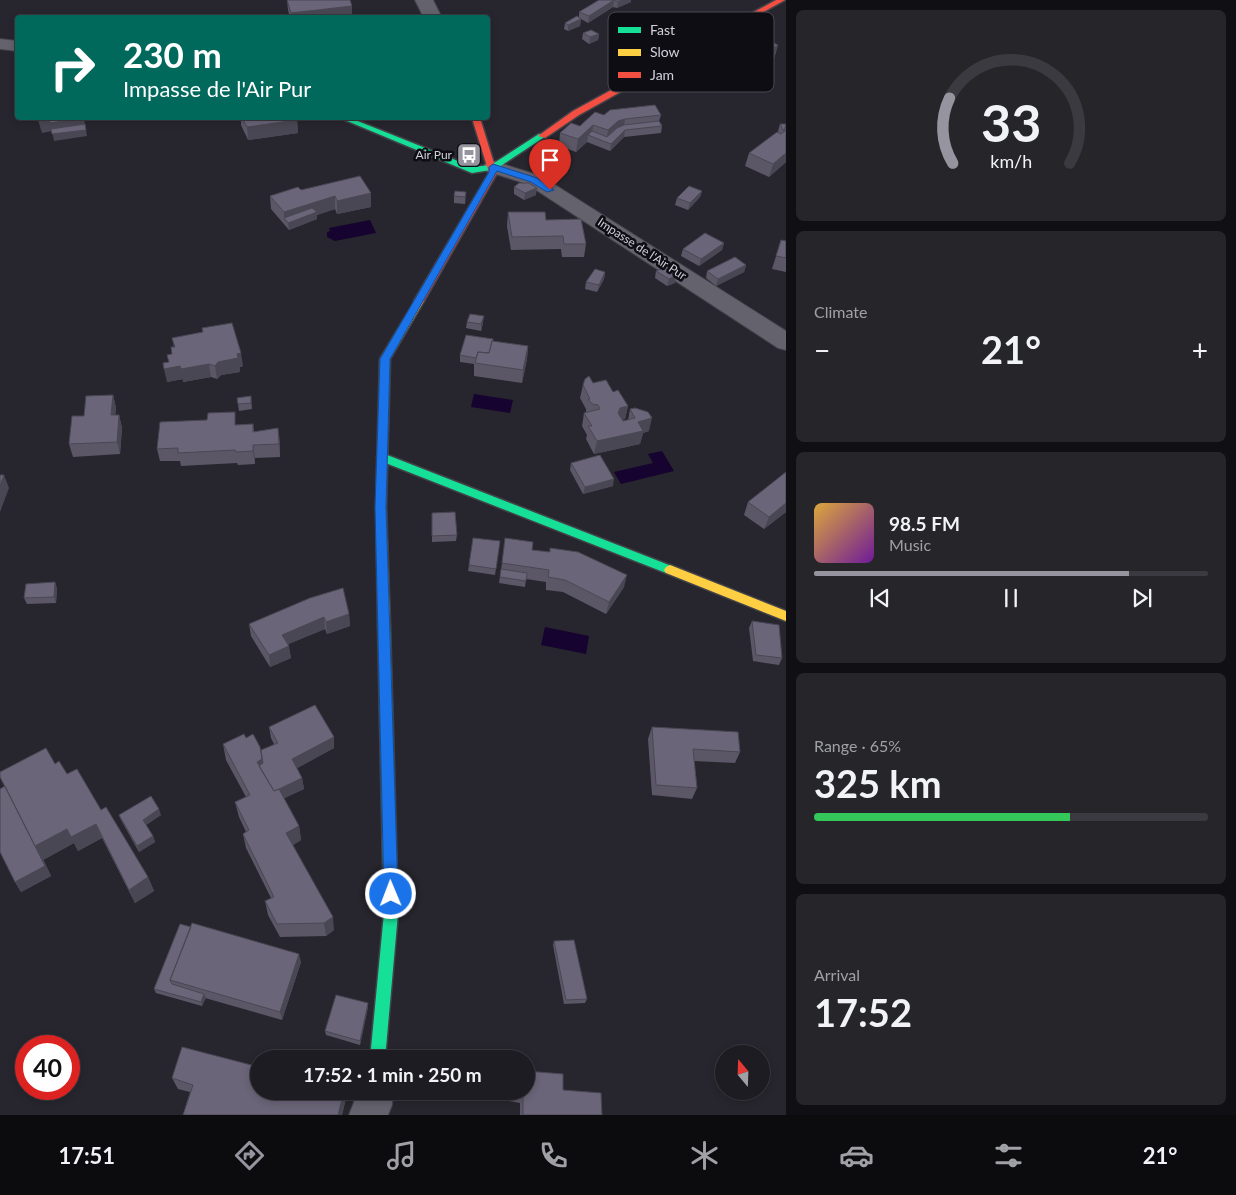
<!DOCTYPE html>
<meta charset="utf-8">
<style>
:root{--surface:#1d1c22;--page:#25252a;--text:#f1f3f6;--muted:#a0a1a5;--line:#3b3a40;--accent:#96949e}
body{margin:0;font-family:Lato,sans-serif;background:var(--page);color:var(--text);height:100vh;display:flex;flex-direction:column;font-size:19px;white-space:nowrap}
*{box-sizing:border-box;margin:0}
p{font-size:16px;color:var(--muted)}
.icon{flex:none;width:28px;height:28px;fill:none;stroke:currentColor;stroke-width:2;stroke-linecap:round;stroke-linejoin:round}
.map{position:relative;flex:1;overflow:hidden}
.drawer{display:flex;flex-direction:column;gap:10px;padding:10px;background:#100f13;width:450px}
.drawer>*{flex:none}
.guide{position:absolute;left:15px;top:15px;width:475px;height:105px;border-radius:5px;box-shadow:0 2px 8px #0003,0 0 0 1px var(--line);background:#00695c;color:#fff;overflow:hidden}
.needle{width:32px;rotate:341deg}
.fabs{position:absolute;left:715px;top:1045px;display:grid;gap:10px}
.fabs a{display:grid;place-items:center;width:55px;height:55px;border-radius:50%;background:var(--surface);box-shadow:0 2px 8px #0003,0 0 0 1px var(--line);font-size:25px}
.speed{position:absolute;left:15px;top:1035px;display:flex;gap:10px;font-size:25px;font-weight:700;text-align:center}
.speed>*{display:grid;place-content:center;width:65px;height:65px;border-radius:50%;background:var(--surface);box-shadow:0 2px 8px #0003,0 0 0 1px var(--line);line-height:1}
.speed .limit{border:8px solid #d22;background:#fff;color:#111}
.pin{position:absolute;display:grid;place-items:center;width:42px;height:42px;color:#fff;margin:-51px -21px;border-radius:50% 50% 50% 0;rotate:-45deg;box-shadow:0 0 5px #0007}
.pin .icon{rotate:45deg}
.me{position:absolute;width:55px;margin:-28px;rotate:359deg;stroke-linejoin:round;filter:drop-shadow(0 0 4px #0008)}
.turn{display:flex;align-items:center;gap:18px;height:105px;padding:0 25px;font-size:22px}
.turn .icon{width:65px;height:65px;stroke-width:2.5}
.turn b{display:block;font-size:35px;line-height:42px}
.big{font-size:38px;font-weight:700;line-height:1.1}
.drawer .tile{flex:1;display:flex;flex-direction:column;justify-content:center;gap:8px;min-width:0;padding:0 18px;border-radius:8px;background:var(--page)}
.drawer .dial{align-items:center;gap:0}
.dial svg{height:130px;overflow:visible;fill:none;stroke:var(--line);stroke-width:7;stroke-linecap:round;text-anchor:middle}
.dial text{fill:var(--text);stroke:none}
.song{display:flex;align-items:center;gap:15px}
.cover{width:60px;height:60px;border-radius:8px;background:linear-gradient(135deg,hsl(40 70% 55%),hsl(280 70% 35%))}
.played{height:5px;border-radius:2px;background:linear-gradient(90deg,var(--accent) 80%,var(--line) 80%)}
.keys{display:flex;justify-content:space-around;direction:ltr}
.heat{display:flex;justify-content:space-between;align-items:center;font-size:28px;direction:ltr}
.charge{height:8px;border-radius:4px;background:linear-gradient(90deg,#34c759 65%,var(--line) 0)}
.trip{position:absolute;left:250px;top:1050px;width:285px;height:50px;border-radius:25px;background:var(--surface);box-shadow:0 2px 8px #0003,0 0 0 1px var(--line);font-weight:700;line-height:50px;text-align:center}
.tab-bar{display:flex;height:80px;justify-content:space-around;align-items:center;background:#0c0b0e;color:var(--muted)}
.tab-bar .icon{width:35px;height:35px}
.tab-bar .selected{color:var(--accent)}
.tab-bar b{font-size:22px;color:var(--text)}
main{display:flex;flex:1;min-height:0}
.map>svg:first-child{display:block}
</style>
<main>
<div class="map">
<svg width="786" height="1115" viewBox="0 0 786 1115">
<rect width="100%" height="100%" fill="#27262e"/>
<path fill="#16032f" d="M370 220 376 233 335 241 327 237V232L330 231 329 228Z
M474 394 513 400 510 413 471 407Z
M662 451 674 471 621 484 614 472 653 463 648 454Z
M545 627 589 636 586 654 541 645Z"/>
<g fill="none" stroke-linecap="round" stroke-linejoin="round">
<defs>
<path id="street" d="M415 0H433L442 18H424Z
M0 39 18 41V51L0 49Z
M493 161 541 176 786 331V350L778 348 527 184 486 171 483 167 486 163Z
M355 1091H393L392 1105 388 1115H349L354 1102Z"/>
<path id="fast" d="M340 118H350L473 167 491 165 539 134 546 136 496 169 472 173Z
M382 453 674 567 676 570 674 573H666L378 460 377 457Z
M384 620 388 622 390 625 398 913 385 1059H370L384 913 378 625 380 622Z"/>
<path id="slow" d="M419 298 424 301 390 359 386 507 390 625 388 628 384 630 380 628 378 625 376 507 380 359 416 299Z
M670 565 786 611V621L666 573 664 570 666 567Z"/>
<path id="jam" d="M776 0H785L579 115 545 138 538 136 573 111Z
M472 118H480L497 173 424 301 422 303H416L414 301 489 173Z"/>
</defs>
<use href="#street" stroke="#434249" stroke-width="2"/>
<use href="#fast" stroke="#434249" stroke-width="3"/>
<use href="#slow" stroke="#434249" stroke-width="3"/>
<use href="#jam" stroke="#434249" stroke-width="3"/>
<use href="#street" fill="#64626d" fill-rule="evenodd"/>
<use href="#fast" fill="#16e098" fill-rule="evenodd"/>
<use href="#slow" fill="#ffcf43" fill-rule="evenodd"/>
<use href="#jam" fill="#f24e42" fill-rule="evenodd"/>
</g>
<path fill="#5b5767" d="M287 0H350L352 6V18H290L288 10Z
M599 0H631V2L617 8 613 7 588 23 581 19 580 26 568 31 564 29 565 23 579 18V12Z
M583 33 599 34 598 40 589 44 582 39Z
M728 35 778 45 771 69 752 80 715 62 718 49 726 45Z
M604 115H661L659 121 662 126 661 133 624 137 610 151 587 142 576 152 559 146 560 133 580 126Z
M241 118H296L297 120 298 133 248 140 241 125Z
M780 124H786V162L769 177 745 166 749 153 779 133 778 131Z
M514 187 536 195 524 200 514 194Z
M301 190 371 193V207L337 214 335 209 317 215V219L289 230 271 209 270 196Z
M702 191 700 197 688 210 675 205 677 198Z
M466 192 465 204 454 203V196Z
M508 212 546 220 586 244 584 257H562L561 249 511 250 507 226Z
M781 240 786 241V272L772 269Z
M724 243 722 250 699 266 681 256 683 249Z
M746 265 744 272 716 286 706 278 707 271Z
M656 271 676 276 675 283 667 286 655 278Z
M605 272 604 279 597 292 585 289 586 282Z
M467 322 483 323 481 331 466 328Z
M202 328 243 366 240 367V372L221 375 217 379 211 377 183 382V379L167 382 172 354 174 347 172 338 203 332Z
M493 341 528 346 527 359 522 383 474 376V364L460 362V355Z
M593 383 613 392 628 406 625 419 622 420 623 421 628 420 630 409 649 431 643 433 640 444 594 454 586 439 587 435 582 426 584 413H586V409L580 398 583 385Z
M113 395 116 408 115 415H119L122 428 120 454 73 457 69 444 84 416Z
M251 396 252 409 239 411 237 398Z
M253 424 254 431 280 441V457L255 458V464L238 465 237 463 181 466 180 461H160L157 449 237 425Z
M571 463 613 486 583 494 570 470Z
M786 472V512L764 529 744 515 748 502Z
M432 513 457 535 456 541 432 542Z
M500 541 495 575 468 571 469 565Z
M550 548 624 587 606 614 563 592 546 590V582L526 579 525 587 499 583 502 563 532 550 550 552Z
M55 582 57 589 56 603 27 604 24 598Z
M349 614 350 626 327 634 325 629 288 644 291 658 270 667 251 636 249 624Z
M752 621 782 658 779 665 753 661 749 628Z
M269 727 334 737V748L297 768 302 778 304 789 284 798 299 826 301 840 293 845 334 930 326 936 280 937 268 915 265 901 271 898 246 848 243 834 246 832 239 817 235 802 246 797 226 760 223 744 246 738 261 753 274 744 271 738Z
M652 727 740 752 735 763 694 761 697 788 692 799 652 795 648 739Z
M55 764 67 774 101 810 148 877 154 891 135 903 102 838 78 851 74 843 43 860V859L51 876 21 892 15 882Z
M119 815H161L146 825 153 836 155 842 139 852 121 820Z
M180 924 301 962 282 1020 205 998 202 1006 156 993 154 989Z
M554 941 587 999 585 1003 564 1004 553 945Z
M368 1007 360 1045 326 1035 325 1031Z
M172 1078 259 1091H345L346 1098 342 1115H183L190 1092 178 1089Z
M563 1090 602 1115H520V1103L509 1101V1091Z"/>
<path fill="#4a4754" d="M614 0 613 7 588 23 589 16Z
M622 0H631V2L617 8 618 2Z
M352 6V18H292L291 13Z
M581 19 580 26 568 31V25Z
M599 34 598 40 589 44 590 37Z
M778 45 771 69 752 80 756 67 767 52Z
M49 118H84L87 136 54 141 52 131 42 133 38 120Z
M625 119 623 132 616 134 606 143 608 130 618 121Z
M297 120 298 133 248 140 247 127Z
M593 125 592 137 588 135 587 142 576 152 578 139Z
M625 130 624 137 610 151 611 144Z
M786 153V162L769 177 773 164Z
M537 188 536 195 524 200 525 193Z
M702 191 700 197 688 210 690 203Z
M371 193V207L337 214V201Z
M335 196V209L317 215V219L289 230 288 223 284 218V212Z
M724 243 722 250 699 266 701 259Z
M746 265 744 272 716 286 718 279Z
M605 272 604 279 597 292 599 285Z
M676 276 675 283 667 286 669 279Z
M484 316 483 323 481 331V324Z
M528 346 527 359 522 383 523 370Z
M241 353 243 366 240 367V372L221 375 217 379 215 366 218 362Z
M209 364 211 377 183 382 181 369Z
M180 366 183 379 167 382 164 369Z
M113 395 116 408 114 428 111 415Z
M628 406 625 419 618 421V413L620 408Z
M119 415 122 428 120 454 117 442Z
M652 418 649 431 643 433 640 444 594 454 597 441 638 422Z
M278 428 280 441V457L279 444Z
M253 445 255 458V464L253 451Z
M4 475 9 488 0 512V486Z
M614 479 613 486 583 494 585 487Z
M786 503V512L764 529 769 517Z
M627 575 624 587 606 614 609 602Z
M55 582 57 589 56 603 54 597Z
M349 614 350 626 327 634 326 622Z
M324 617 325 629 284 646 282 635Z
M289 646 291 658 270 667 269 655Z
M334 737V748L294 770 292 759Z
M262 759 265 774 257 762Z
M302 778 304 789 281 800 278 790Z
M5 786 67 829 74 843 43 860V859L51 876 21 892 15 882Z
M159 809 161 815 145 825 143 820Z
M96 824 102 838 78 851 71 837Z
M299 826 301 840 289 847 286 833Z
M153 836 155 842 139 852 137 846Z
M148 877 154 891 135 903 129 890Z
M333 917 334 930 326 936 324 923Z
M299 954 301 962 282 1020 280 1012Z
M204 994 206 998 202 1006 201 1002Z
M368 1003V1007L360 1045V1041Z
M344 1091H345L346 1098 342 1115H338Z"/>
<path fill="#6a6578" stroke="#4a4754" d="M287 0H350L352 6 291 13Z
M599 0H622L618 2 614 0 589 16 579 12Z
M577 16 581 19 568 25 565 23Z
M740 28 778 45 767 52 774 56 756 67 718 49 737 38 728 35Z
M591 30 599 34 590 37 583 33Z
M655 105 661 115 625 119 618 121 608 130 593 125 578 139 560 133 571 123 580 126 595 112 604 115 610 110Z
M38 118H83L50 123 49 118 38 120Z
M242 118H296L297 120 247 127Z
M659 121 662 126 625 130 611 144 588 135 592 131 607 137 617 128 624 125Z
M85 124 86 130 52 134 51 129Z
M780 124H786L784 131Z
M786 130V153L773 164 749 153 777 132 781 134Z
M360 176 371 193 337 201 335 196 284 212 270 196 298 187 301 190Z
M519 183H529L537 188 525 193 514 187Z
M689 186 702 191 690 203 677 198Z
M455 191 466 192 465 197 454 196Z
M312 208 317 212 288 223 284 218Z
M508 212H545L546 220 581 219 586 244H564L563 236 512 237Z
M705 233 724 243 701 259 683 249Z
M781 240 786 241V258L776 256Z
M735 257 746 265 718 279 707 271Z
M664 268 676 276 669 279 656 271Z
M595 269 605 272 599 285 586 282Z
M470 314 484 316 481 324 467 322Z
M232 323 241 353 237 354 238 358 218 362 215 366 209 364 181 369 180 366 164 369 163 363 169 362 167 355 172 354 171 347H175L172 338 203 332 202 328Z
M466 335 493 339V341H492L489 353 478 352 476 358 460 355Z
M492 341 528 346 523 370 475 363 478 352 489 353Z
M589 376 593 383 606 380 613 392 618 390 628 406 620 408 618 413 623 421 635 418 630 409 635 408 648 412 652 418 638 422 643 431 597 441 588 426H592L584 413 600 409 598 405 592 404 588 399H590L583 385 585 379Z
M113 395 111 415H119L117 442 69 444 72 416H84L86 396Z
M251 396V403L238 404 237 398Z
M235 412V425L253 424V432L278 428 279 444 253 445V451L236 452 235 450 178 453V448L157 449 160 422 207 420 208 413Z
M600 455 614 479 585 487 571 463Z
M786 472V503L769 517 748 502Z
M0 475H4L0 486Z
M455 512 457 535 432 536V513Z
M473 538 500 541 496 569 469 565Z
M505 538 533 542 532 550 550 552V548L578 552 627 575 609 602 565 580 548 577 549 570 502 563Z
M501 569 527 573 526 581 500 577Z
M55 582 54 597 24 598 26 584Z
M343 588 349 614 326 622 324 617 282 635 289 646 269 655 249 624 310 598Z
M752 621 779 625 782 658 756 655Z
M315 705 334 737 292 759 302 778 279 789 274 791 259 766 263 763 261 750 278 743 269 727Z
M652 727 738 732 740 752 693 749 697 788 656 785Z
M244 734 246 738 253 734 260 747 262 759 257 762 274 791 279 789 299 826 286 833 333 917 324 923 277 924 265 901 274 897 243 834 249 830 235 802 250 795 223 744Z
M46 748 55 764 59 761 67 774 77 769 101 810 106 807 148 877 129 890 96 824 71 837 67 829 35 846 0 777V772Z
M5 786 45 866 15 882 0 852V789Z
M151 796 159 809 143 820 153 836 137 846 119 815Z
M192 923 299 954 280 1012 170 980Z
M180 924 191 927 170 980 172 984 204 994 201 1002 154 989Z
M574 940 587 999 566 1000 554 941Z
M336 995 368 1003 360 1041 325 1031Z
M182 1047 259 1067V1091H344L338 1115H183L193 1085 172 1078Z
M526 1071 563 1074V1090L601 1093 602 1115H523V1093L512 1091H526Z"/>
<path fill="#1a73e8" stroke="#114b97" d="M493 164 537 178 554 190 547 192 531 182 497 171 390 359 386 507 398 894 396 898 391 900 386 898 384 894 375 507 380 359 489 172V167Z"/>
<defs>
<symbol id="bus-square" viewBox="-11 -11 22 22"><rect x="-9" y="-9" width="18" height="18" rx="4" fill="#96949e" stroke="#0e0d13"/><path d="M-5-6H5V4H4V6H2V4H-2V6H-4V4H-5ZM-3.5-4V0h7V-4ZM-3.5 1.2v1.5H-2V1.2ZM2 1.2v1.5H3.5V1.2Z" fill="#fff"/></symbol>
</defs>
<g fill-rule="evenodd">
<use href="#bus-square" x="455" y="141" width="28" height="28"/>
</g>
<g text-anchor="middle" stroke-width="5" stroke-linejoin="round" paint-order="stroke">
<g font-size="12" fill="#d2d0da" stroke="#0e0d13" text-anchor="end">
<text x="452" y="159">Air Pur</text>
</g>
<g font-size="12" fill="#d2d0da" stroke="#0e0d13">
<text transform="translate(642 249) rotate(33)" y="4">Impasse de l'Air Pur</text>
</g>
</g>
<rect x="608" y="12" width="166" height="80" rx="8" fill="#0e0d13" stroke="#49484f" stroke-width="1"/>
<rect x="618" y="27" width="23" height="6" fill="#16e098"/>
<rect x="618" y="49" width="23" height="7" fill="#ffcf43"/>
<rect x="618" y="72" width="23" height="6" fill="#f24e42"/>
<g font-size="14" fill="#d2d0da">
<text x="650" y="35">Fast</text>
<text x="650" y="57">Slow</text>
<text x="650" y="80">Jam</text>
</g>
</svg>
<div class="fabs">
<a><svg class="needle" viewBox="-14 -14 28 28"><path d="M0-13l5 13h-10z" fill="#e53935"/><path d="M0 13l5-13h-10z" fill="#a0a1a5"/></svg></a>
</div>
<div class="speed"><div class="limit">40</div></div>
<div class="pin" style="left:550px;top:190px;background:#d93025"><svg class="icon" aria-label="arrive" viewBox="0 0 24 24"><path d="M6 21V4h12l-3 4 3 4H6"/></svg></div>
<svg class="me" style="left:391px;top:894px" viewBox="-20 -20 40 40"><circle r="17" fill="#1a73e8" stroke="#fff" stroke-width="3"/><path d="M0-11L8 9 0 5-8 9z" fill="#fff"/></svg>
<div class="trip">17:52 · 1 min · 250 m</div>
<div class="guide">
<div class="turn"><svg class="icon" aria-label="right" viewBox="0 0 24 24"><path d="M7 20v-9h11M14 6l5 5-5 5"/></svg><div><b>230 m</b>Impasse de l'Air Pur</div></div>
</div>
</div>
<section class="drawer">
<div class="tile dial"><svg viewBox="0 0 100 80">
<path d="M14 69A42 42 0 1 1 86 69"/>
<path d="M14 69A42 42 0 0 1 12 29" stroke="#96949e"/>
<text x="50" y="56" font-size="32" font-weight="700">33</text>
<text x="50" y="72" font-size="11">km/h</text>
</svg></div>
<div class="tile"><p>Climate</p>
<div class="heat"><a>−</a><b class="big">21°</b><a>+</a></div>
</div>
<div class="tile">
<div class="song"><i class="cover"></i><div><b>98.5 FM</b><p>Music</p></div></div>
<div class="played"></div>
<div class="keys"><svg class="icon" aria-label="previous" viewBox="0 0 24 24"><path d="M18 5L8 12l10 7zM5 5v14"/></svg><svg class="icon" aria-label="pause" viewBox="0 0 24 24"><path d="M8 5v14M16 5v14"/></svg><svg class="icon" aria-label="next" viewBox="0 0 24 24"><path d="M6 5l10 7-10 7zM19 5v14"/></svg></div>
</div>
<div class="tile"><p>Range · 65%</p><b class="big">325 km</b><div class="charge"></div></div>
<div class="tile"><p>Arrival</p><b class="big">17:52</b></div>
</section>
</main>
<nav class="tab-bar">
<b>17:51</b>
<svg class="icon selected" aria-label="directions" viewBox="0 0 24 24"><path d="M12 3l9 9-9 9-9-9zM9 14v-3h6M13 9l2 2-2 2"/></svg>
<svg class="icon" aria-label="music" viewBox="0 0 24 24"><path d="M9 18V5l10-2v13"/><circle cx="6" cy="18" r="3"/><circle cx="16" cy="16" r="3"/></svg>
<svg class="icon" aria-label="phone" viewBox="0 0 24 24"><path d="M5 4h4l2 5-3 2q2 4 5 5l2-3 5 2v4C11 20 4 13 5 4z"/></svg>
<svg class="icon" aria-label="climate" viewBox="0 0 24 24"><path d="M12 3v18M4 7l16 10M4 17L20 7"/></svg>
<svg class="icon" aria-label="car" viewBox="0 0 24 24"><path d="M5 17H2v-5l4-1 3-4h7l3 4 3 1v5h-3M9 17h6M6 11h13"/><circle cx="7" cy="17" r="2"/><circle cx="17" cy="17" r="2"/></svg>
<svg class="icon" aria-label="filters" viewBox="0 0 24 24"><path d="M4 7h16M4 17h16"/><circle cx="9" cy="7" r="2"/><circle cx="15" cy="17" r="2"/></svg>
<b>21°</b>
</nav>
